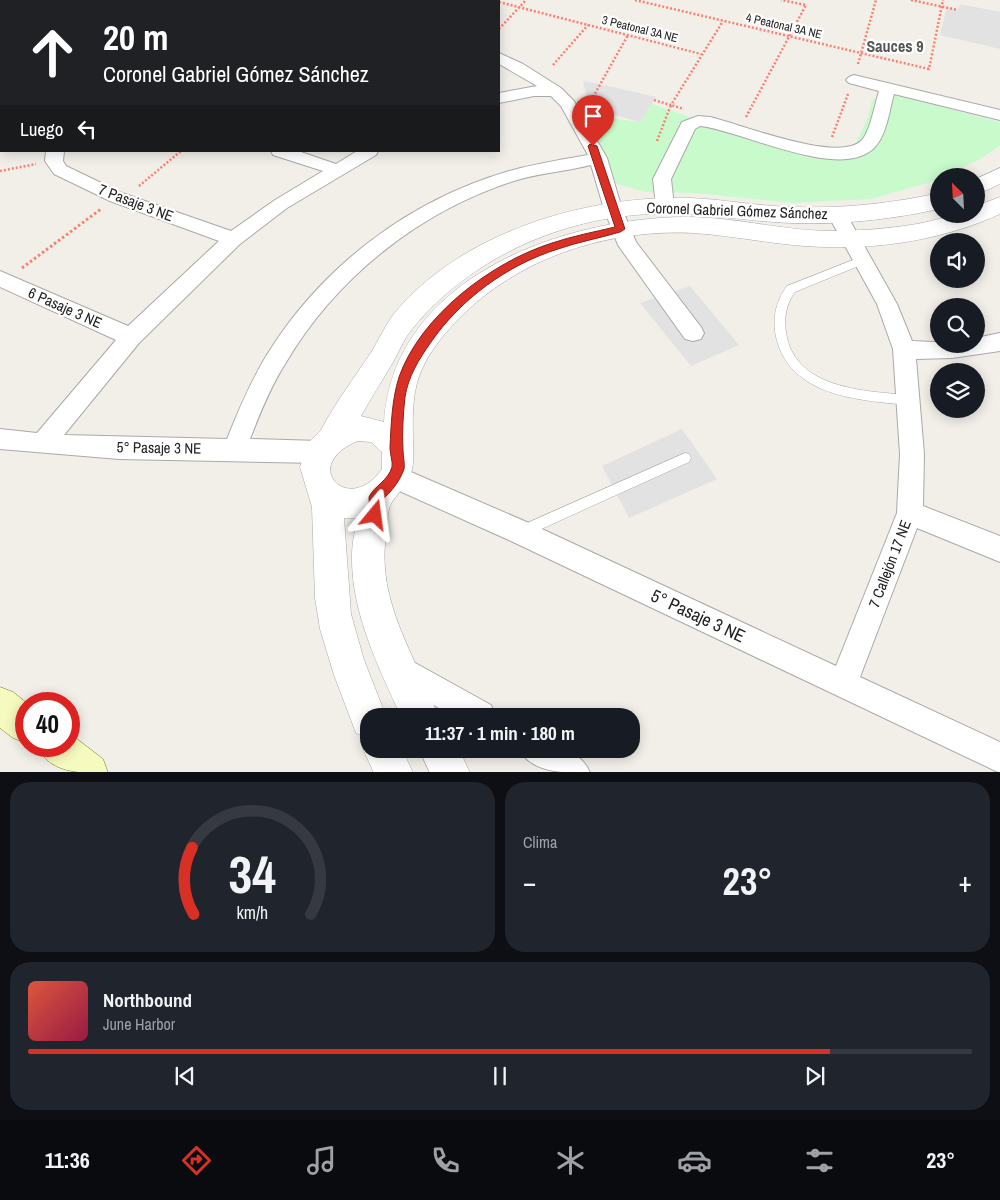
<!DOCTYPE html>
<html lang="es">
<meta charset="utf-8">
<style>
:root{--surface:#171b24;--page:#20242c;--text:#f1f3f6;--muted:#9ea1a6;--line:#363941;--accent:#d93025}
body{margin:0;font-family:"Archivo Narrow",sans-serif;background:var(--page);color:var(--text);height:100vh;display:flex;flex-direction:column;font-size:19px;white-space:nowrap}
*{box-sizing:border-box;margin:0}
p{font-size:16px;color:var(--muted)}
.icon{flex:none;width:28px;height:28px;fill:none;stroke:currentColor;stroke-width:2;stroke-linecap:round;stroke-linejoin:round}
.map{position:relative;height:772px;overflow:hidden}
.side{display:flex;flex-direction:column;gap:10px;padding:10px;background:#0d0f14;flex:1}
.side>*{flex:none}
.guide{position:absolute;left:0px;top:0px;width:500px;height:152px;box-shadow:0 2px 12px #0003;background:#202124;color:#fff;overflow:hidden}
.needle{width:32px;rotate:336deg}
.tools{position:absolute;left:930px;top:168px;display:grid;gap:10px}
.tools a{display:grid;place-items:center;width:55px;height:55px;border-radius:50%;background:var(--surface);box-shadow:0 2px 12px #0003;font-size:25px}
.speed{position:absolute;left:15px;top:692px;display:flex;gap:10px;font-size:25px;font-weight:700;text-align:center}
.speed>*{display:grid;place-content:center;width:65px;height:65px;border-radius:50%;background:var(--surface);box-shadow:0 2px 12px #0003;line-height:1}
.speed .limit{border:8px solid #d22;background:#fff;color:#111}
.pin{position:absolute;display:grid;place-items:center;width:42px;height:42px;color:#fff;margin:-51px -21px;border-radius:50% 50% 50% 0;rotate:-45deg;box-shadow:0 0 5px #0007}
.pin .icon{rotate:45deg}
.me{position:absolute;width:55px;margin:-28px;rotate:16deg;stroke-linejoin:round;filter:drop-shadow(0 0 4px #0008)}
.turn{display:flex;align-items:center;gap:18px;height:105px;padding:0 20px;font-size:22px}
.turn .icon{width:65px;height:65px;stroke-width:2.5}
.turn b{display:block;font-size:35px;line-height:42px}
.then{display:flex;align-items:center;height:48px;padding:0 20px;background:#0003;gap:10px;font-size:19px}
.big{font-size:38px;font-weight:700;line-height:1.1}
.side .card{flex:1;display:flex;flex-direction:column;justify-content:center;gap:8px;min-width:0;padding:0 18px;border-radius:20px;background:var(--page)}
.side .dial{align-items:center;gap:0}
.dial svg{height:130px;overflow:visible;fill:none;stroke:var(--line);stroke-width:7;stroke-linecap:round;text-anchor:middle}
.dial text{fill:var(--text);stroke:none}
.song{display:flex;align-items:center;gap:15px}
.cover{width:60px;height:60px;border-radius:8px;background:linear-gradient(135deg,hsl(10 70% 55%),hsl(340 70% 35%))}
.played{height:5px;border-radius:2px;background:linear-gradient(90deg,var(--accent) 85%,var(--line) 85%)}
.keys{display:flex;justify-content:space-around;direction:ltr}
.heat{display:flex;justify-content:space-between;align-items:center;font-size:28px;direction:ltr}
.side .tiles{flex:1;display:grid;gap:10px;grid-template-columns:1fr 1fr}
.card:last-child{grid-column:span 2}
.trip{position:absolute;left:360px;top:708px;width:280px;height:50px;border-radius:20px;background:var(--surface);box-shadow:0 2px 12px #0003;font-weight:700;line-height:50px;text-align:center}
.dock{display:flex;height:80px;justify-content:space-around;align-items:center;background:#090b0e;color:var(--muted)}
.dock .icon{width:35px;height:35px}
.dock .current{color:var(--accent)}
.dock b{font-size:22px;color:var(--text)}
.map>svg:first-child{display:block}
</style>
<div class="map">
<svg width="1000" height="773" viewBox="0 0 1000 773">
<rect width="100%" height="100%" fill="#f2efe9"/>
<path fill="#c8facc" d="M888 93 1000 122V146L978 160 944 176H939L938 180 871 199 792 203 695 193 645 192 614 183 590 116 640 122 652 104 809 158 847 151 856 143 868 117 872 100Z"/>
<path fill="#e2e2e2" d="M960 4 1000 12V49L940 35 947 7 958 10Z
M583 81 595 83 656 97 640 122 589 108Z
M690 286 739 345 691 366 640 303Z
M682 429 717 479 629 518 602 466Z"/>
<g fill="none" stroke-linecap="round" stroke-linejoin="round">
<defs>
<path id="service" d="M863 256 866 257 868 260 866 263 795 292C786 304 784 317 786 332 794 389 864 391 908 395L912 397 914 400 912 403 908 405C859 400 790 397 776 337 772 318 776 301 787 286Z
M685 453 689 454 691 458 689 462 526 536 521 538 516 536 515 532 516 528Z"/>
<path id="minor" d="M68 0H85L86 1H69Z
M286 0H303L304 1H287Z
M499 53 523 64 561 88 574 101 607 158 622 209 636 242 701 327 704 333 701 339 693 341 685 339 618 245 604 209 591 165C567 171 541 173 517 180 421 210 336 277 285 364 270 388 260 413 250 439L319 441 327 444 331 452 327 460 319 463 119 459 0 449V429L37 433 116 340 0 287V271L128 326 219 241 110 201 54 174 45 161 46 151H64L63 161 66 166 122 193 231 231 275 200 323 171 273 155 271 151H298L336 164 357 151H378L376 155 287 208 240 244 139 343 64 435 227 439C239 409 252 378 270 350 324 265 409 201 506 172 533 164 560 160 588 155L561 106 551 96H534L499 103V93L537 86 499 64Z
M854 75 1000 110V120L894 94C889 111 887 135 874 148 839 182 741 130 700 126L695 129 671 179 674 206 672 210 665 212 658 210 656 206 653 179 682 122 698 116 710 117C740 124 837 163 861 141 870 133 875 103 879 91L849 83 846 80 849 77Z
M837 209 844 210 897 304 912 341 976 344V338L1000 333V351L952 358 916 359 924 454 923 506 1000 536V562L917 528 860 677 1000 742V773L511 541 386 485 383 477 386 469 395 466 404 469 529 523 836 666 897 513 900 454 893 349 877 304 828 215 830 210Z
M399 654 491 705 495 716H452L389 678 385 668 389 658Z
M520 749C546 749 579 744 590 773 565 773 530 773 520 749Z"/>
<path id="tertiary" d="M1000 168V184L976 195V179Z
M939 193V209C884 221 829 226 773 222 733 219 693 212 652 214 563 217 470 258 413 328 404 338 399 352 392 364 382 381 371 398 361 416L384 422C393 278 561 219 683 217 731 216 778 230 826 231 857 231 887 229 917 224 937 220 955 214 976 214V206L1000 197V214C945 239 884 249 824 247 780 246 738 236 694 233 615 229 531 253 471 307 449 327 425 354 417 383 410 410 414 437 413 463 412 480 401 489 392 502 387 509 387 527 386 536 376 602 417 658 438 716H401C378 667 351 611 352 556 352 543 355 530 358 518H344L351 614 364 660 386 716H369V749H402L413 773H374L363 749 368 738 356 733 334 675 320 629 315 598 312 507 300 467 309 442 321 430C335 403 355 377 372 351 379 339 385 326 393 315 460 232 587 195 690 198 718 199 746 204 773 206 829 210 884 205 939 193ZM358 441 371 442 382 452V469C349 517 298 465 358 441Z
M419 749H459L470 773H430Z"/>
<path id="secondary" d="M0 687 13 692 28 704H26V743L13 738 0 728Z
M69 733 103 759 108 773C76 773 51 773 36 746H69Z"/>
</defs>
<use href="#service" stroke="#a9a9a9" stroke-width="1"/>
<use href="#minor" stroke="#a9a9a9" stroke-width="2"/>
<use href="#tertiary" stroke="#a9a9a9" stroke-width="1"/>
<use href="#secondary" stroke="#707d05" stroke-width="1"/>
<path stroke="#fa8072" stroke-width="2.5" stroke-dasharray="2 2" stroke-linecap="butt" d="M489 0 494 1
M635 0 929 69 943 0
M911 0 958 10
M499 2 701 54
M499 29 526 0
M858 64 876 0
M553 65 588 25
M593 97 628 35
M654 100 671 105 723 21
M746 117 806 5 781 0
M832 137 848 94
M657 141 671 105 684 109
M0 171 36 164
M139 186 181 151"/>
<path stroke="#fa8072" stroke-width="3" stroke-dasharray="2.5 2.5" stroke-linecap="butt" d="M22 268 101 209"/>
<use href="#service" fill="#fff" fill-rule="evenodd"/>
<use href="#minor" fill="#fff" fill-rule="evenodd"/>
<use href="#tertiary" fill="#fff" fill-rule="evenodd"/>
<use href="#secondary" fill="#f7fabf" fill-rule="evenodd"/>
</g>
<path fill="#d93025" stroke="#8d1f18" d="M590 144 597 146 625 229 620 232C600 238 578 242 558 249 507 265 461 299 431 342 419 359 408 377 405 397 403 414 402 434 403 450 403 456 405 464 404 469 400 481 391 492 382 500L379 519 375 521 370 519 369 497C374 486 388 481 392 467 393 462 390 454 390 448 391 425 392 399 399 377 421 315 492 262 552 243 573 236 594 232 615 227L588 146Z"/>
<g text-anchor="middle" stroke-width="4.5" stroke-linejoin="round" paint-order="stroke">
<g font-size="12" fill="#222" stroke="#fff">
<text transform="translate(784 26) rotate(13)" y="4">4 Peatonal 3A NE</text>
<text transform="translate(640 29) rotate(14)" y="4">3 Peatonal 3A NE</text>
</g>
<g font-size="15" fill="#222" stroke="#fff">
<text transform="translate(136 203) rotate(21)" y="5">7 Pasaje 3 NE</text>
<text transform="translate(737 211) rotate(2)" y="5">Coronel Gabriel Gómez Sánchez</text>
<text transform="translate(65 308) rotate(24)" y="5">6 Pasaje 3 NE</text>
<text transform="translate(159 448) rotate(1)" y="5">5° Pasaje 3 NE</text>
<text transform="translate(890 564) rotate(-69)" y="5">7 Callejón 17 NE</text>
</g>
<g font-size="16" font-weight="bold" fill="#555" stroke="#fff">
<text x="895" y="52">Sauces 9</text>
</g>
<g font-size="18" fill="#222" stroke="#fff">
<text transform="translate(698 616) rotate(25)" y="6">5° Pasaje 3 NE</text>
</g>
</g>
</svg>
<div class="tools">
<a><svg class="needle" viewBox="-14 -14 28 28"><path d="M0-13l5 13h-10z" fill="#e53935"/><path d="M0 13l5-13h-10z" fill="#9ea1a6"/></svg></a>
<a><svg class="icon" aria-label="sound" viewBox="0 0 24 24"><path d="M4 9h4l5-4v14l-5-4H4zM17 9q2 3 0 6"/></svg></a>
<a><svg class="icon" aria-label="search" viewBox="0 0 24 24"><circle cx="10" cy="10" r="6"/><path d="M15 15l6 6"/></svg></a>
<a><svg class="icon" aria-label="layers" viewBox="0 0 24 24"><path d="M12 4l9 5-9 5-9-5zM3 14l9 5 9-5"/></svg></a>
</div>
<div class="speed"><div class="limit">40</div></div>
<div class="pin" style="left:593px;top:146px;background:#d93025"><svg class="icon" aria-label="arrive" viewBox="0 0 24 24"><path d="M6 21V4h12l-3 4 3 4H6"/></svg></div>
<svg class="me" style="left:375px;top:515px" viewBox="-20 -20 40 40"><path d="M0-17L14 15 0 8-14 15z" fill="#d93025" stroke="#fff" stroke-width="4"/></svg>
<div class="trip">11:37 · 1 min · 180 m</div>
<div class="guide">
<div class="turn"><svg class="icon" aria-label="ahead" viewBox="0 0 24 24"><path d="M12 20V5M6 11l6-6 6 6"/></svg><div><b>20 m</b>Coronel Gabriel Gómez Sánchez</div></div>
<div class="then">Luego<svg class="icon" aria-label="left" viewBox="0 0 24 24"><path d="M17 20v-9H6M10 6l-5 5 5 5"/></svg></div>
</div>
</div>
<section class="side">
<div class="tiles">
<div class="card dial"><svg viewBox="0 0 100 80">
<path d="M14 69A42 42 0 1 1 86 69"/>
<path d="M14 69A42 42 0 0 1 13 28" stroke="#d93025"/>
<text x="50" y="56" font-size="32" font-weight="700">34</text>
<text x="50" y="72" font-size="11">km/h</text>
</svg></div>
<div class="card"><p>Clima</p>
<div class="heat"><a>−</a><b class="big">23°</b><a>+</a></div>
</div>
<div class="card">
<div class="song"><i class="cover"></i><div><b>Northbound</b><p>June Harbor</p></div></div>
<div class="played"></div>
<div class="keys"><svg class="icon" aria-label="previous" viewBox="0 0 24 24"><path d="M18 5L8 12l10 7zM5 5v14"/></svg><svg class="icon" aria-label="pause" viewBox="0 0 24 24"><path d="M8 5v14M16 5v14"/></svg><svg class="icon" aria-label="next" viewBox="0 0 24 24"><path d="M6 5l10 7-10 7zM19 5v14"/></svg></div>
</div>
</div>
</section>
<nav class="dock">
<b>11:36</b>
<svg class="icon current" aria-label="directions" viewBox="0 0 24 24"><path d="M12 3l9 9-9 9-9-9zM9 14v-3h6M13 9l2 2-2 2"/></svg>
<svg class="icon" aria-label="music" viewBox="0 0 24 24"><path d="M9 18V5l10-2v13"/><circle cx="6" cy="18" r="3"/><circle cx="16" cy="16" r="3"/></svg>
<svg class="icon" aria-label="phone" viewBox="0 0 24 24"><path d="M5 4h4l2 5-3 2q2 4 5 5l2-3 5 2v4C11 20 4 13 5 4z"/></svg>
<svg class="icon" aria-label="climate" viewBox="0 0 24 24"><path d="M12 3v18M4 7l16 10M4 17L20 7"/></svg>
<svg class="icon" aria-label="car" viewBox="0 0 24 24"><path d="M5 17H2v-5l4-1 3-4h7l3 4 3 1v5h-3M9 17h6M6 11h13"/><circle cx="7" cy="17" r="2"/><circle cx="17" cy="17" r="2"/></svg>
<svg class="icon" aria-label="filters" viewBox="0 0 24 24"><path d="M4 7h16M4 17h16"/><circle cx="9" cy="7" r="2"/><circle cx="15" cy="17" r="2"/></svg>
<b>23°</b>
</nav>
